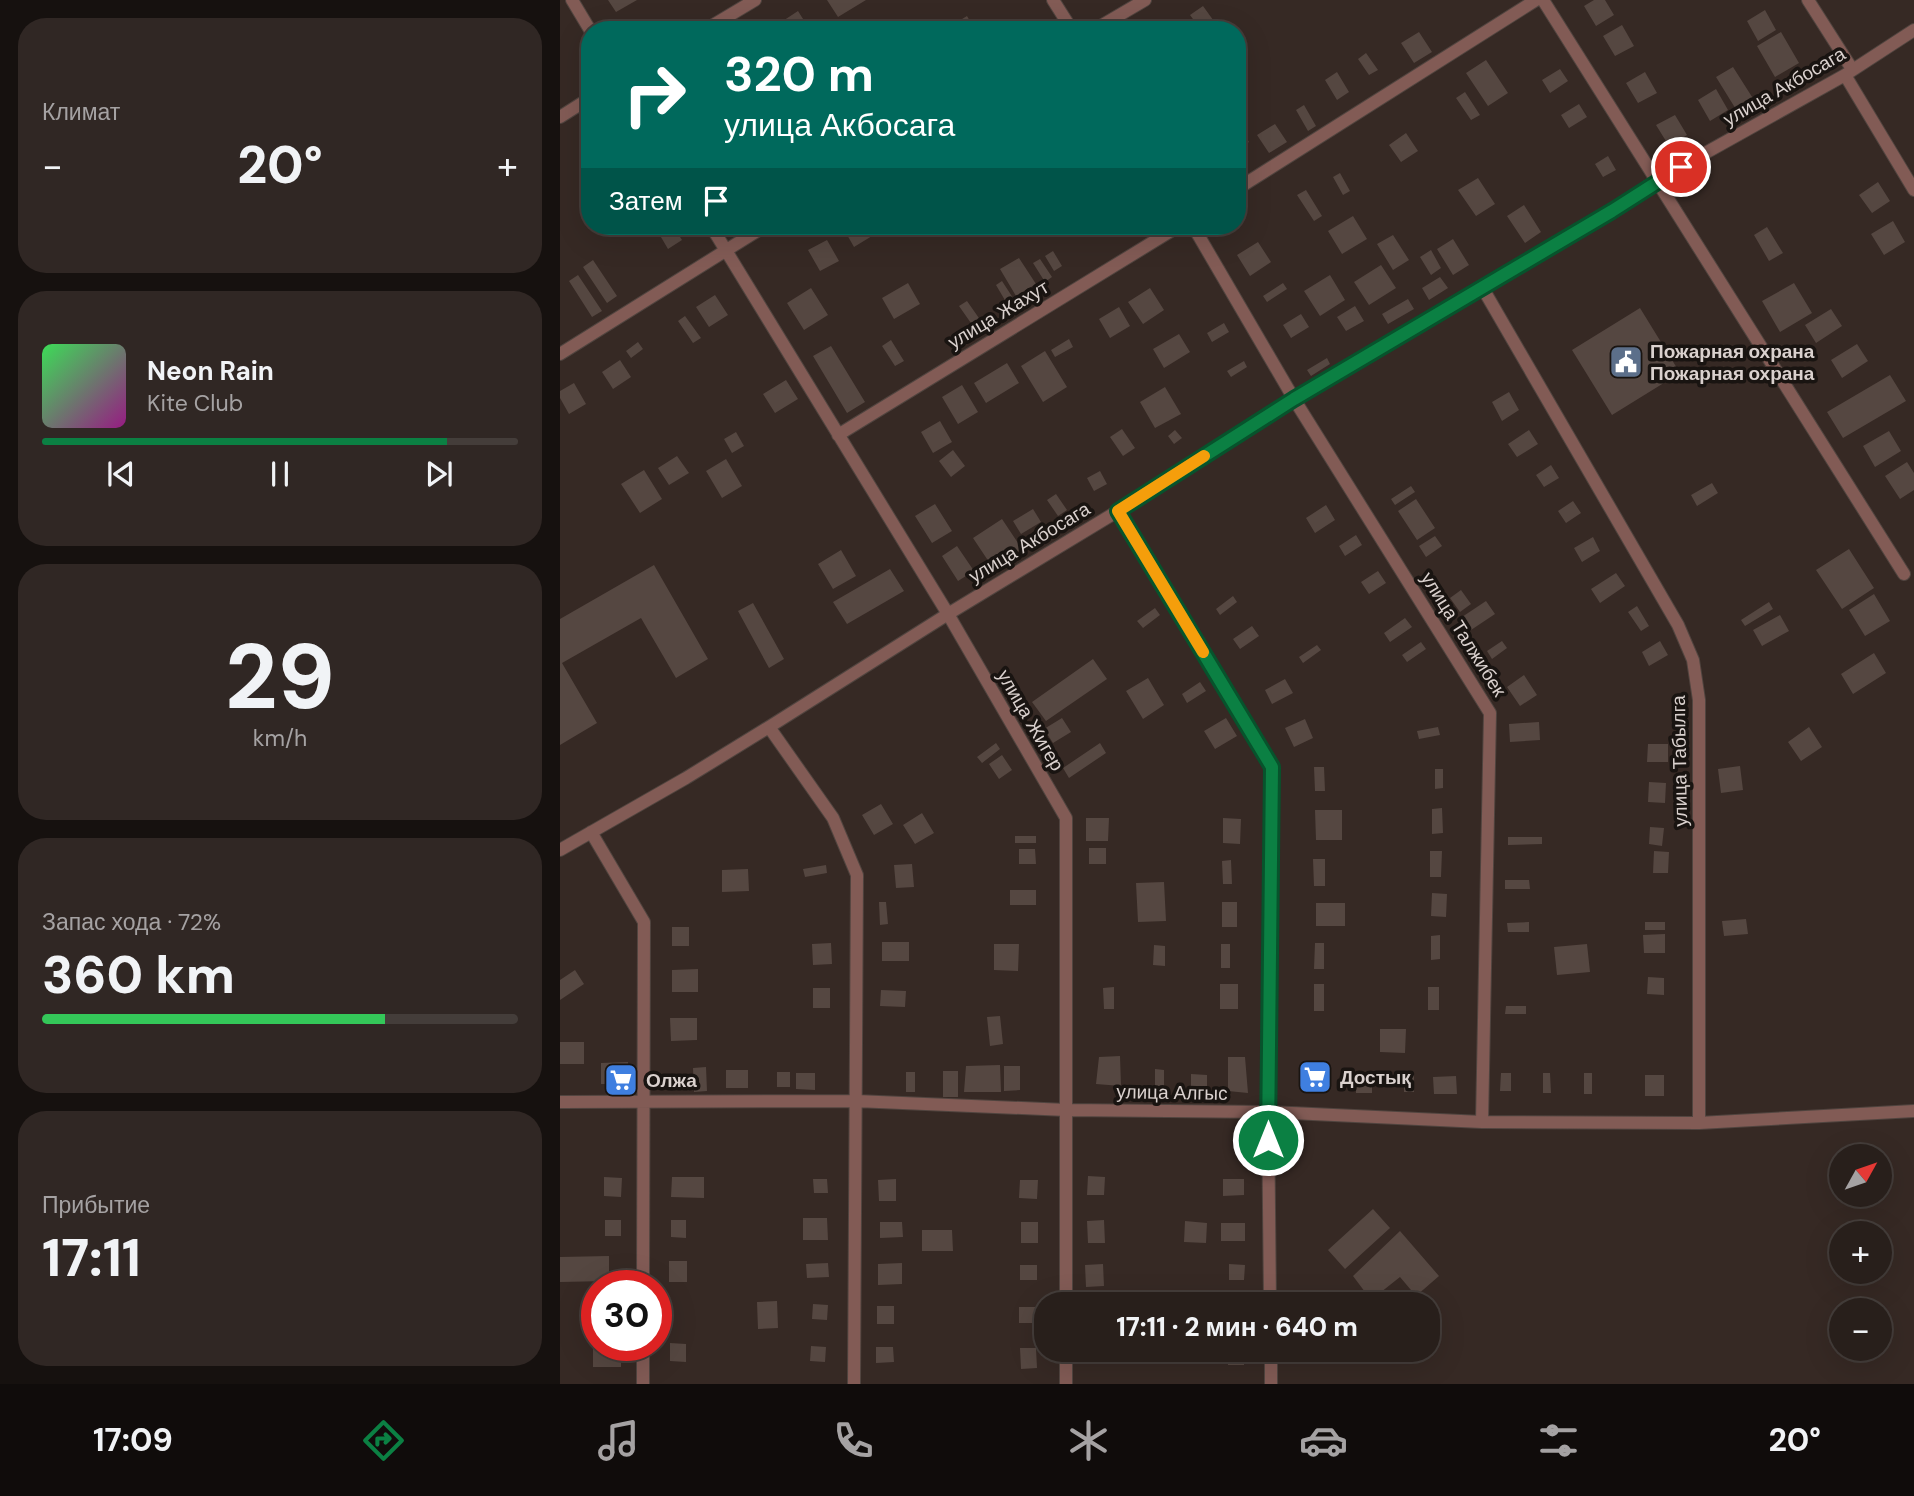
<!DOCTYPE html>
<html lang="ru">
<meta charset="utf-8">
<style>
:root{--surface:#281f1b;--page:#302724;--text:#f1f3f6;--muted:#a5a2a3;--line:#443d3a;--accent:#0b8043}
body{margin:0;font-family:"DM Sans",sans-serif;background:var(--page);color:var(--text);height:100vh;display:flex;flex-direction:column;font-size:26px;white-space:nowrap}
*{box-sizing:border-box;margin:0}
p{font-size:23px;color:var(--muted)}
.icon{flex:none;width:38px;height:38px;fill:none;stroke:currentColor;stroke-width:2;stroke-linecap:round;stroke-linejoin:round}
.map{position:relative;flex:1;overflow:hidden}
.side{display:flex;flex-direction:column;gap:18px;padding:18px;background:#16110f;width:560px}
.side>*{flex:none}
.top-card{position:absolute;left:21px;top:21px;width:665px;height:214px;border-radius:28px;box-shadow:0 7px 28px #0002,0 0 0 2px var(--line);background:#00695c;color:#fff;overflow:hidden}
.needle{width:46px;rotate:50deg}
.tools{position:absolute;left:1269px;top:1144px;display:grid;gap:14px}
.tools a{display:grid;place-items:center;width:63px;height:63px;border-radius:50%;background:var(--surface);box-shadow:0 7px 28px #0002,0 0 0 2px var(--line);font-size:35px}
.speed{position:absolute;left:21px;top:1270px;display:flex;gap:14px;font-size:35px;font-weight:700;text-align:center}
.speed>*{display:grid;place-content:center;width:91px;height:91px;border-radius:50%;background:var(--surface);box-shadow:0 7px 28px #0002,0 0 0 2px var(--line);line-height:1}
.speed .limit{border:10px solid #d22;background:#fff;color:#111}
.pin{position:absolute;display:grid;place-items:center;width:60px;height:60px;color:#fff;margin:-30px;border:4px solid #fff;border-radius:50%;box-shadow:0 2px 7px #0007}
.me{position:absolute;width:77px;margin:-38px;rotate:0deg;stroke-linejoin:round;filter:drop-shadow(0 0 5px #0008)}
.turn{display:flex;align-items:center;gap:24px;height:147px;padding:0 28px;font-size:32px}
.turn .icon{width:91px;height:91px;stroke-width:2.5}
.turn b{display:block;font-size:49px;line-height:60px}
.then{display:flex;align-items:center;height:66px;padding:0 28px;background:#0003;gap:14px;font-size:26px}
.big{font-size:52px;font-weight:800;line-height:1.1}
.side .tile{flex:1;display:flex;flex-direction:column;justify-content:center;gap:10px;min-width:0;padding:0 24px;border-radius:28px;background:var(--page)}
.side .dial{align-items:center;gap:0}
.dial b{font-size:91px;line-height:1}
.song{display:flex;align-items:center;gap:21px}
.cover{width:84px;height:84px;border-radius:10px;background:linear-gradient(135deg,hsl(130 70% 55%),hsl(310 70% 35%))}
.played{height:7px;border-radius:4px;background:linear-gradient(90deg,var(--accent) 85%,var(--line) 85%)}
.keys{display:flex;justify-content:space-around;direction:ltr}
.heat{display:flex;justify-content:space-between;align-items:center;font-size:38px;direction:ltr}
.charge{height:10px;border-radius:5px;background:linear-gradient(90deg,#34c759 72%,var(--line) 0)}
.trip{position:absolute;left:474px;top:1292px;width:406px;height:70px;border-radius:28px;background:var(--surface);box-shadow:0 7px 28px #0002,0 0 0 2px var(--line);font-weight:800;line-height:70px;text-align:center}
.menu{display:flex;height:112px;justify-content:space-around;align-items:center;background:#100c0b;color:var(--muted)}
.menu .icon{width:49px;height:49px}
.menu .selected{color:var(--accent)}
.menu b{font-size:32px;color:var(--text)}
main{display:flex;flex:1;min-height:0}
.map>svg:first-child{display:block}
</style>
<main>
<section class="side">
<div class="tile"><p>Климат</p>
<div class="heat"><a>−</a><b class="big">20°</b><a>+</a></div>
</div>
<div class="tile">
<div class="song"><i class="cover"></i><div><b>Neon Rain</b><p>Kite Club</p></div></div>
<div class="played"></div>
<div class="keys"><svg class="icon" aria-label="previous" viewBox="0 0 24 24"><path d="M18 5L8 12l10 7zM5 5v14"/></svg><svg class="icon" aria-label="pause" viewBox="0 0 24 24"><path d="M8 5v14M16 5v14"/></svg><svg class="icon" aria-label="next" viewBox="0 0 24 24"><path d="M6 5l10 7-10 7zM19 5v14"/></svg></div>
</div>
<div class="tile dial"><b>29</b><p>km/h</p></div>
<div class="tile"><p>Запас хода · 72%</p><b class="big">360 km</b><div class="charge"></div></div>
<div class="tile"><p>Прибытие</p><b class="big">17:11</b></div>
</section>
<div class="map">
<svg width="1354" height="1384" viewBox="0 0 1354 1384">
<rect width="100%" height="100%" fill="#362924"/>
<path fill="#554741" d="M48 0H77L56 12Z
M267 0H306L278 17Z
M1034 0H1045L1054 15 1036 26 1024 6Z
M643 6 656 24 648 30H641L630 15Z
M1205 10 1216 30 1198 41 1187 21Z
M238 11 250 30H209Z
M407 16 415 30H384Z
M1062 25 1074 46 1055 56 1043 36Z
M859 32 872 52 854 63 841 43Z
M1221 32 1239 63 1215 77 1197 46Z
M806 53 818 70 809 75 798 59Z
M926 60 948 93 928 106 906 73Z
M1173 67 1194 100 1177 111 1156 77Z
M1000 69 1008 81 990 93 982 80Z
M777 72 789 92 777 100 765 80Z
M1085 72 1097 93 1078 103 1066 83Z
M1156 89 1168 110 1150 121 1138 100Z
M905 92 920 115 911 120 896 98Z
M1019 104 1027 117 1009 128 1001 115Z
M744 105 756 126 748 131 736 110Z
M1115 115 1127 135 1109 146 1096 125Z
M677 124 689 142 677 149Z
M715 124 727 142 709 153 697 135Z
M846 133 858 151 841 162 829 145Z
M1048 156 1056 170 1043 177 1035 164Z
M780 173 790 191 783 195 773 177Z
M918 178 935 204 916 216 898 190Z
M1318 182 1330 201 1312 213 1299 195Z
M746 190 762 216 754 221 737 195Z
M964 205 981 232 965 243 947 216Z
M793 216 807 239 782 254 768 231Z
M1333 221 1345 242 1324 255 1311 234Z
M108 226H113L122 240 108 249 98 232Z
M282 226H306L312 236 294 247Z
M322 226H339L326 233Z
M1207 227 1223 253 1209 261 1194 235Z
M833 235 849 260 833 270 817 244Z
M893 239 909 265 893 275 877 249Z
M267 240 279 261 260 271 248 250Z
M698 242 711 262 690 276 677 255Z
M871 250 881 268 871 275 860 257Z
M493 251 502 266 494 271 485 256Z
M459 258 476 284 456 296 440 269Z
M480 259 492 277 485 282 473 263Z
M33 260 57 296 47 303 23 267Z
M821 265 836 288 809 305 794 282Z
M18 275 42 311 32 317 9 281Z
M770 275 785 300 760 316 744 291Z
M880 277 888 288 869 300 862 288Z
M442 281 453 298 446 302 436 285Z
M348 283 360 304 334 319 322 298Z
M723 283 727 289 707 302 703 296Z
M1234 283 1252 313 1220 332 1202 301Z
M251 288 268 315 244 330 227 303Z
M590 288 604 310 583 324 568 302Z
M155 295 168 315 149 327 136 307Z
M848 299 854 309 828 324 822 314Z
M407 301 421 321 413 326 399 306Z
M795 306 804 321 786 331 777 317Z
M559 307 570 326 550 338 539 319Z
M1080 308 1120 373 1052 415 1012 350Z
M1271 309 1282 326 1256 343 1245 325Z
M741 314 749 327 731 338 723 325Z
M125 316 141 338 133 343 118 321Z
M664 323 669 332 652 342 647 333Z
M619 334 630 352 604 368 593 349Z
M509 339 513 347 495 357 491 350Z
M331 340 344 361 335 366 322 346Z
M78 342 83 349 71 358 66 351Z
M1297 344 1308 361 1282 378 1271 360Z
M271 346 305 402 287 413 253 356Z
M485 351 507 387 483 402 461 366Z
M767 358 770 364 751 376 747 370Z
M60 360 71 377 53 389 42 372Z
M684 361 687 367 671 377 667 371Z
M447 363 459 383 426 403 414 383Z
M1330 375 1346 401 1283 438 1267 412Z
M226 380 238 399 215 413 203 394Z
M14 383 26 404 9 414 0 398V391Z
M402 385 418 412 398 424 382 397Z
M605 387 621 414 595 428 580 402Z
M949 392 959 410 942 421 932 402Z
M380 421 392 442 373 453 361 432Z
M562 429 575 448 563 456 550 437Z
M615 430 622 438 614 444 608 436Z
M969 430 978 444 957 457 948 444Z
M1329 431 1341 451 1315 467 1303 446Z
M176 432 184 446 172 453 164 439Z
M393 450 405 466 391 477 379 461Z
M117 456 129 473 109 485 98 468Z
M166 459 182 486 162 498 146 471Z
M1347 462 1354 473V490L1340 499 1325 476Z
M991 465 999 478 984 487 976 475Z
M84 470 102 499 80 513 61 484Z
M540 471 547 484 534 491 527 478Z
M1152 483 1158 493 1137 506 1131 495Z
M851 486 855 492 835 505 831 499Z
M496 494 507 510 498 516 487 500Z
M856 499 875 528 857 540 838 511Z
M1013 501 1021 513 1006 523 998 511Z
M375 504 392 531 372 543 355 516Z
M766 505 775 520 755 533 746 518Z
M473 509 481 522 461 534 453 521Z
M442 519 462 549 433 568 413 538Z
M796 535 802 545 785 556 779 546Z
M875 536 882 546 866 557 859 546Z
M1033 537 1040 551 1022 562 1014 548Z
M397 546 414 571 398 581 382 556Z
M1289 549 1314 588 1282 609 1256 570Z
M281 550 296 576 273 589 258 564Z
M94 565 148 659 116 678 81 618 2 663 37 723 0 745V619Z
M330 569 344 591 287 624 273 602Z
M818 571 826 583 809 594 801 582Z
M1056 573 1065 586 1040 603 1031 589Z
M901 590 911 604 900 612 890 598Z
M1314 594 1330 621 1305 636 1289 610Z
M673 596 677 602 660 615 656 609Z
M926 601 935 614 911 630 902 617Z
M1209 602 1213 609 1185 626 1181 620Z
M193 603 224 659 209 668 178 611Z
M1077 606 1089 626 1081 631 1068 612Z
M595 608 600 615 583 628 577 621Z
M1220 615 1229 631 1202 646 1193 630Z
M845 618 852 627 830 642 824 633Z
M692 626 699 636 680 649 673 639Z
M942 641 947 648 932 659 927 651Z
M1100 641 1108 655 1089 666 1082 652Z
M861 642 866 649 847 662 842 655Z
M757 645 761 650 743 663 739 657Z
M1314 653 1326 673 1293 694 1281 674Z
M533 659 547 679 486 721 472 702Z
M964 675 977 695 960 706 947 687Z
M588 678 604 705 583 719 566 691Z
M725 679 733 693 712 704 705 690Z
M640 682 646 691 627 703 622 694Z
M502 718 511 732 493 743 484 729Z
M666 718 677 736 655 749 644 731Z
M745 719 753 738 734 747 725 728Z
M979 722 980 740 950 742 949 724Z
M878 727 880 735 859 739 857 731Z
M1249 727 1262 747 1241 761 1228 742Z
M436 743 440 749 422 763 417 757Z
M540 743 546 753 509 778 503 768Z
M1088 744H1108V762H1087Z
M442 755 452 770 439 779 429 764Z
M1180 766 1183 790 1161 793 1158 769Z
M754 767H764L765 791H755Z
M875 769H883V788L875 789Z
M1089 782 1106 783 1105 803 1088 802Z
M321 804 333 824 314 835 302 815Z
M882 808 883 833 872 834V809Z
M755 810H782V840H756Z
M362 813 374 833 355 844 343 825Z
M526 818H549L548 841H526Z
M663 818 681 819 680 844 663 843Z
M1090 827 1104 828 1102 846 1089 844Z
M455 836H476V843H455Z
M948 837H982V844L948 845Z
M529 848H546V864H529Z
M459 849H475L476 864H459Z
M870 851H882L881 877H870Z
M1094 851 1109 852 1108 873H1093Z
M753 859H765V886H754Z
M671 860 672 884H663L662 861Z
M352 864 354 887 336 888 334 865Z
M266 865 267 873 245 877 243 869Z
M188 869 189 891 162 892V870Z
M945 880H969L970 889H945Z
M604 882 606 921 578 922 576 883Z
M450 890H476V905H450Z
M872 893 887 894 886 917 871 916Z
M319 902H326L328 924 320 925Z
M662 902H677V927H662Z
M756 903H785V926H756Z
M1186 919 1188 934 1164 936 1162 921Z
M969 922V932H948L947 923Z
M1085 922H1105V930H1085Z
M112 927H129V946H112Z
M1105 934V953H1084L1083 935Z
M880 935V959L871 960V936Z
M322 942H349V961H322Z
M271 943 272 964 253 965 252 944Z
M755 943H764V969H754Z
M434 944H459L458 971 434 970Z
M661 944H670V968H661Z
M1027 944 1030 972 997 975 994 947Z
M594 945 605 946V966L593 965Z
M138 969V992H112V970Z
M15 970 24 984 0 1000V980Z
M1088 977 1104 978V995L1087 994Z
M660 984H678V1009H660Z
M754 984H764V1011H754Z
M554 987V1009H544L543 988Z
M868 987H879V1010H868Z
M253 988H270V1008H253Z
M321 990 346 991 345 1007 320 1006Z
M946 1006H966V1014H945Z
M440 1016 443 1044 430 1046 427 1017Z
M110 1018H137V1040L111 1041Z
M820 1029H846L845 1053 820 1052Z
M0 1042H24V1064H0Z
M560 1056 561 1086 536 1084 539 1057Z
M668 1057H685L688 1093 668 1091Z
M68 1062 69 1084H41V1063Z
M752 1062H767V1087H752Z
M440 1065 441 1092H404L406 1066Z
M444 1066H460V1090L444 1091Z
M146 1067 147 1091 134 1092 133 1068Z
M595 1069 604 1070V1091H595Z
M166 1070H188V1088H166Z
M383 1071H398V1097H383Z
M217 1072H230V1087H217Z
M346 1072H355V1092H346Z
M236 1073H255V1090L236 1089Z
M844 1073H854V1092H844Z
M941 1073H951V1091H940Z
M983 1073H990L991 1093H983Z
M1024 1073H1032V1094H1024Z
M631 1074 647 1075V1091H631Z
M1085 1075H1104V1096H1085Z
M896 1076 897 1094H874L873 1077Z
M796 1077H812V1093H796Z
M528 1176 545 1177 544 1195H527Z
M44 1177 62 1178 61 1197 44 1196Z
M112 1177H144V1198L111 1197Z
M253 1179H267L268 1193H254Z
M336 1179V1201H319L318 1180Z
M663 1179H684V1195L663 1196Z
M460 1180H478L477 1199 459 1198Z
M813 1209 830 1228 785 1269 768 1250Z
M243 1218H267L268 1240H243Z
M45 1220H61V1236H45Z
M111 1220H126V1238L111 1237Z
M544 1220 545 1243H528L527 1221Z
M625 1221 647 1223 646 1243 624 1242Z
M320 1222H342L343 1237 320 1238Z
M461 1222H478V1243H461Z
M661 1223H685V1241H661Z
M362 1230H392L393 1251H362Z
M840 1231 879 1276 856 1296 840 1277 811 1300 793 1276Z
M49 1256V1281L0 1282V1257Z
M109 1261H127V1282H109Z
M268 1263 269 1277 247 1278 246 1264Z
M342 1263V1284L318 1285V1264Z
M543 1264 544 1286 526 1287 525 1265Z
M669 1264 685 1265 684 1280H669Z
M460 1265H477V1280H460Z
M217 1301 218 1328 198 1329 197 1302Z
M253 1304 268 1305 267 1320 252 1319Z
M317 1306H334V1324H317Z
M459 1307H477V1323H459Z
M33 1343H37V1346H61V1367H33Z
M110 1343 126 1344V1362L110 1361Z
M251 1346 266 1347 265 1362 250 1361Z
M316 1347H333L334 1362 316 1363Z
M460 1348H476L477 1368 461 1369Z
M527 1349H548V1364H527Z
M668 1349H684V1365H668Z"/>
<g fill="none" stroke-linecap="round" stroke-linejoin="round">
<defs>
<path id="street" d="M12 0 30 30
M493 0 512 30
M983 0 1344 574
M1248 0 1292 69
M145 30 195 0
M534 30 585 0
M1285 75 1354 190
M0 117 30 98
M677 189 976 0
M151 226 388 614 506 818V1304
M633 226 734 399 930 713 922 1122
M922 287 1118 625 1133 660 1139 700V1123
M0 354 205 226
M278 435 619 226
M558 511 712 767 708 1112 710 1304
M209 727 273 818 297 875 294 1384
M31 832 84 922 83 1286
M0 850 126 778 209 727 388 614 558 511 734 399 1052 211 1097 180 1285 75 1354 30
M0 1102 296 1101 506 1110 708 1112 922 1122 1139 1123 1354 1111
M506 1349V1384
M711 1349V1384
M83 1384V1346"/>
</defs>
<use href="#street" stroke="#50443f" stroke-width="14"/>
<use href="#street" stroke="#825b55" stroke-width="12"/>
</g>
<g fill="none" stroke-linecap="round" stroke-linejoin="round">
<defs>
<path id="route" d="M708 1140 712 767 558 511 734 399 1052 211 1121 167"/>
</defs>
<use href="#route" stroke="#07532c" stroke-width="18"/>
<use href="#route" stroke="#0b8043" stroke-width="12"/>
<path stroke="#f59e0b" stroke-width="12" d="M643 652 558 511 644 456"/>
</g>
<defs>
<symbol id="civic-square" viewBox="-11 -11 22 22"><rect x="-9" y="-9" width="18" height="18" rx="4" fill="#5c6f8a" stroke="#191411"/><path d="M-.6-6.5H3V-4.5H.6V-3L4-1V1h2V6H-6V1h2V-1L-.6-3ZM-1.2 2.5V6h2.4V2.5Z" fill="#fff"/></symbol>
<symbol id="supermarket-square" viewBox="-11 -11 22 22"><rect x="-9" y="-9" width="18" height="18" rx="4" fill="#3f7fe0" stroke="#191411"/><path d="M-6-5.5h2.5l.6 2H6L4.5 2H-2.5L-4.4-4H-6ZM-1.5 3.2a1.3 1.3 0 1 0 .1 0ZM3 3.2a1.3 1.3 0 1 0 .1 0Z" fill="#fff"/></symbol>
</defs>
<g fill-rule="evenodd">
<use href="#civic-square" x="1047" y="343" width="38" height="38"/>
<use href="#supermarket-square" x="736" y="1058" width="38" height="38"/>
<use href="#supermarket-square" x="42" y="1061" width="38" height="38"/>
</g>
<g text-anchor="middle" stroke-width="7" stroke-linejoin="round" paint-order="stroke">
<g font-size="19" fill="#dad1ce" stroke="#191411">
<text transform="translate(1224 86) rotate(-30)" y="7">улица Акбосага</text>
<text transform="translate(438 314) rotate(-31)" y="7">улица Жахут</text>
<text transform="translate(469 542) rotate(-31)" y="7">улица Акбосага</text>
<text transform="translate(904 634) rotate(58)" y="7">улица Талжибек</text>
<text transform="translate(471 720) rotate(60)" y="7">улица Жигер</text>
<text transform="translate(1119 761) rotate(-91)" y="7">улица Табылга</text>
<text transform="translate(612 1092) rotate(1)" y="7">улица Алгыс</text>
</g>
<g font-size="19" font-weight="bold" fill="#dad1ce" stroke="#191411" text-anchor="start">
<text x="1090" y="358">Пожарная охрана<tspan x="1090" dy="22">Пожарная охрана</tspan></text>
<text x="780" y="1084">Достық</text>
<text x="86" y="1087">Олжа</text>
</g>
</g>
</svg>
<div class="tools">
<a><svg class="needle" viewBox="-14 -14 28 28"><path d="M0-13l5 13h-10z" fill="#e53935"/><path d="M0 13l5-13h-10z" fill="#a5a2a3"/></svg></a>
<a>+</a>
<a>−</a>
</div>
<div class="speed"><div class="limit">30</div></div>
<div class="pin" style="left:1121px;top:167px;background:#d93025"><svg class="icon" aria-label="arrive" viewBox="0 0 24 24"><path d="M6 21V4h12l-3 4 3 4H6"/></svg></div>
<svg class="me" style="left:708px;top:1140px" viewBox="-20 -20 40 40"><circle r="17" fill="#0b8043" stroke="#fff" stroke-width="3"/><path d="M0-11L8 9 0 5-8 9z" fill="#fff"/></svg>
<div class="trip">17:11 · 2 мин · 640 m</div>
<div class="top-card">
<div class="turn"><svg class="icon" aria-label="right" viewBox="0 0 24 24"><path d="M7 20v-9h11M14 6l5 5-5 5"/></svg><div><b>320 m</b>улица Акбосага</div></div>
<div class="then">Затем<svg class="icon" aria-label="arrive" viewBox="0 0 24 24"><path d="M6 21V4h12l-3 4 3 4H6"/></svg></div>
</div>
</div>
</main>
<nav class="menu">
<b>17:09</b>
<svg class="icon selected" aria-label="directions" viewBox="0 0 24 24"><path d="M12 3l9 9-9 9-9-9zM9 14v-3h6M13 9l2 2-2 2"/></svg>
<svg class="icon" aria-label="music" viewBox="0 0 24 24"><path d="M9 18V5l10-2v13"/><circle cx="6" cy="18" r="3"/><circle cx="16" cy="16" r="3"/></svg>
<svg class="icon" aria-label="phone" viewBox="0 0 24 24"><path d="M5 4h4l2 5-3 2q2 4 5 5l2-3 5 2v4C11 20 4 13 5 4z"/></svg>
<svg class="icon" aria-label="climate" viewBox="0 0 24 24"><path d="M12 3v18M4 7l16 10M4 17L20 7"/></svg>
<svg class="icon" aria-label="car" viewBox="0 0 24 24"><path d="M5 17H2v-5l4-1 3-4h7l3 4 3 1v5h-3M9 17h6M6 11h13"/><circle cx="7" cy="17" r="2"/><circle cx="17" cy="17" r="2"/></svg>
<svg class="icon" aria-label="filters" viewBox="0 0 24 24"><path d="M4 7h16M4 17h16"/><circle cx="9" cy="7" r="2"/><circle cx="15" cy="17" r="2"/></svg>
<b>20°</b>
</nav>
